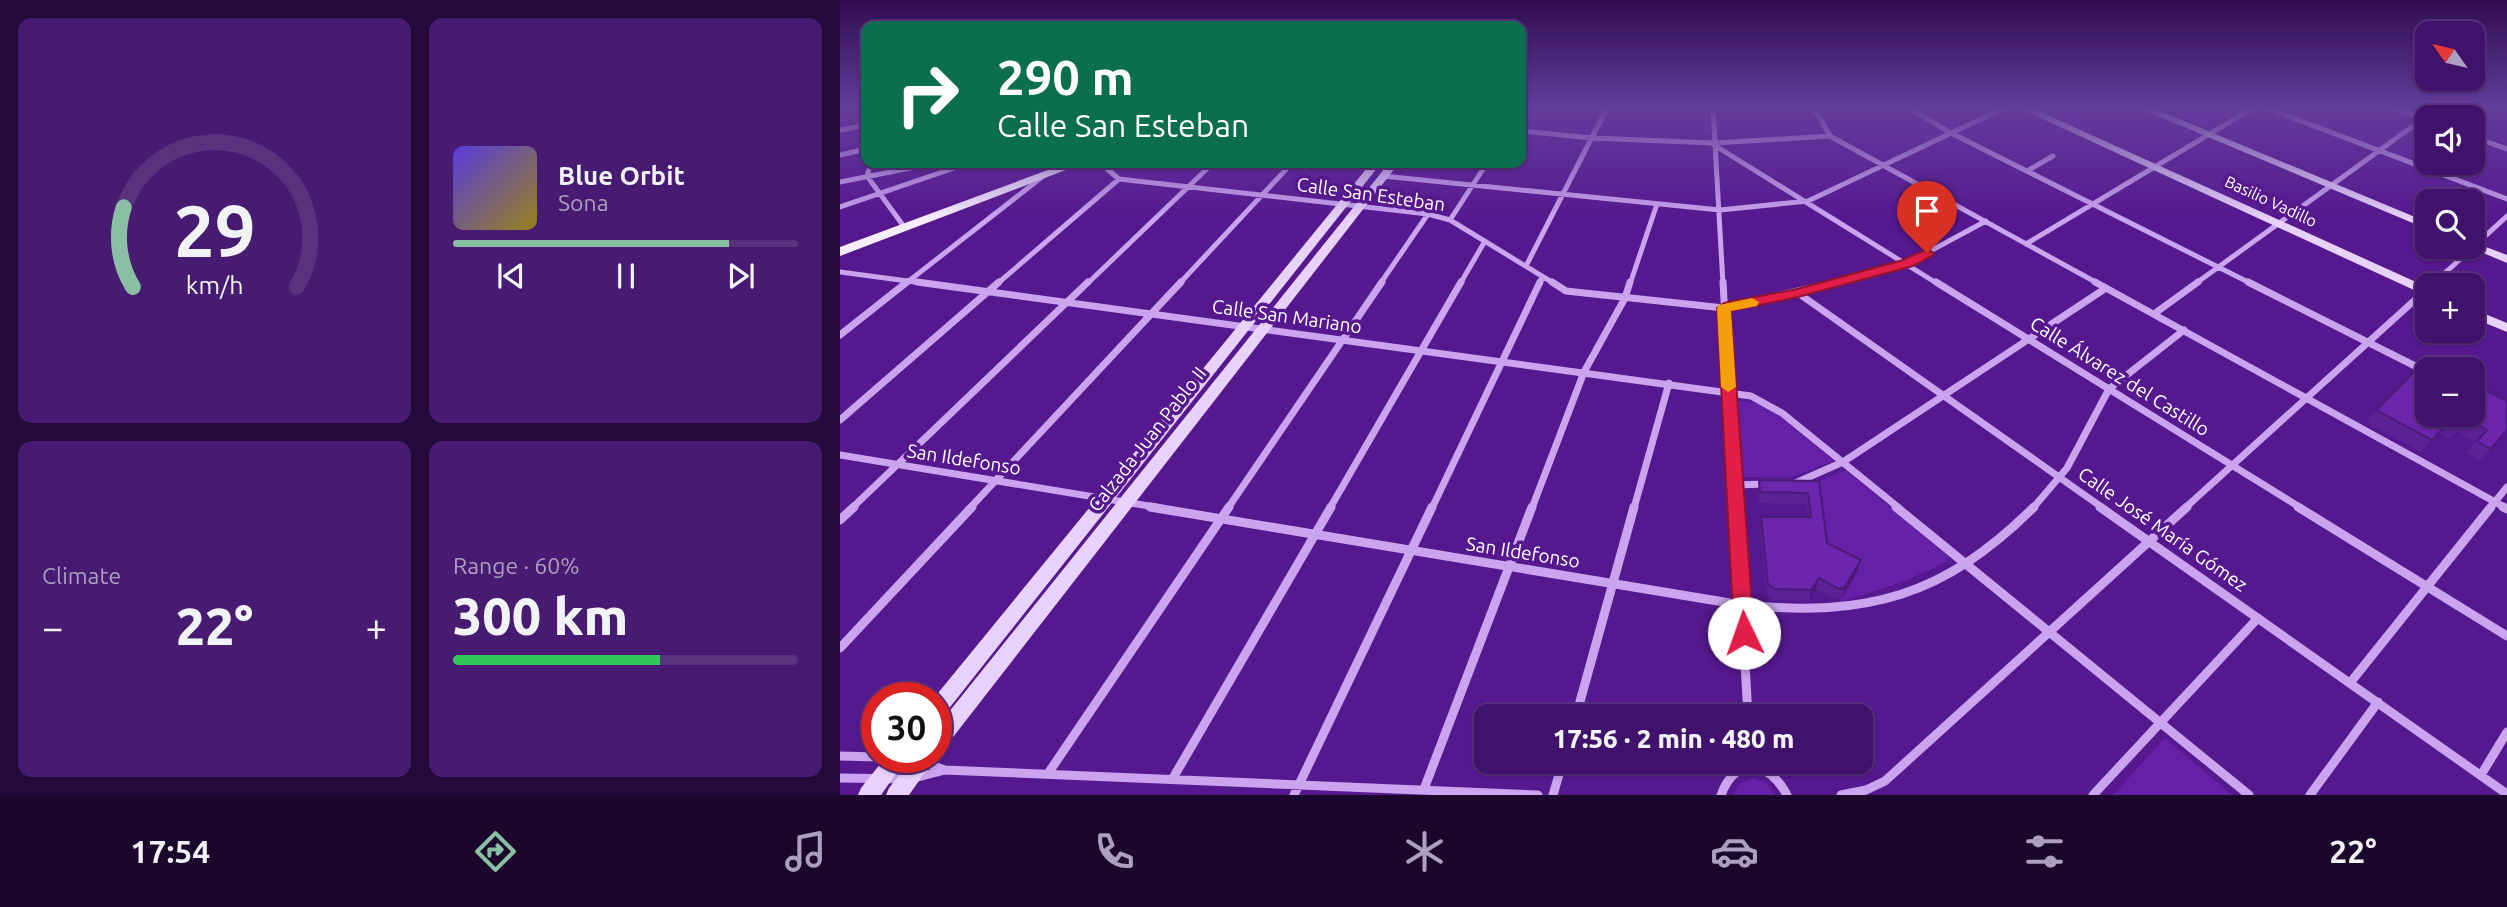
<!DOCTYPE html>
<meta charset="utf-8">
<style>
:root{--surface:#40126b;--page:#471b71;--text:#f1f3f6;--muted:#ae9ec1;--line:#59327e;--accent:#8abfa5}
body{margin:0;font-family:Ubuntu,sans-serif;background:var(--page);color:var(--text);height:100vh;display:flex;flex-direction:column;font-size:26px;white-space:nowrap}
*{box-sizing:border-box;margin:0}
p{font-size:23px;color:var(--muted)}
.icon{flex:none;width:38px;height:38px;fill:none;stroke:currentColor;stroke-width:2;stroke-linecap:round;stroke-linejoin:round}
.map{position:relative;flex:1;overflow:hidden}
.details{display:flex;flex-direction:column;gap:18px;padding:18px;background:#230a3b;width:840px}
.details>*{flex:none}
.hud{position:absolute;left:21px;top:21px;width:665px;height:147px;border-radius:14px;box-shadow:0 2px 5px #0004,0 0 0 2px var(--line);background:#0b6e4f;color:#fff;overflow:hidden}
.needle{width:46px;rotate:304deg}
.fabs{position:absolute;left:1575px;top:21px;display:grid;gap:14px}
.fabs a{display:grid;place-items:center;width:70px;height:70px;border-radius:14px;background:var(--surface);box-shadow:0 2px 5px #0004,0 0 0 2px var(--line);font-size:35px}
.speed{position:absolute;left:21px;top:682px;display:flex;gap:14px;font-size:35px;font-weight:700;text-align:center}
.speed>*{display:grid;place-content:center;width:91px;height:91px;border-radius:50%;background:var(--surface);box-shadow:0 2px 5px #0004,0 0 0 2px var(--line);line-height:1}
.speed .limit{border:10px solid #d22;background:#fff;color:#111}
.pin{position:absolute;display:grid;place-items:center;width:60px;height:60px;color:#fff;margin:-72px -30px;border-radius:50% 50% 50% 0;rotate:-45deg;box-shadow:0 0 7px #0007}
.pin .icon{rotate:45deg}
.me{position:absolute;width:77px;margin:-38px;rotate:357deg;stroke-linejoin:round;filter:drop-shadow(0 0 5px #0008)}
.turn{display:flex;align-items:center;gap:24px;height:147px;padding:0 21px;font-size:32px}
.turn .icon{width:91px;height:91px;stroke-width:2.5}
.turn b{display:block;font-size:49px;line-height:60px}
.big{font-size:52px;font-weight:800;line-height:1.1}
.details .widget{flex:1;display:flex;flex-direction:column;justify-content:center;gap:10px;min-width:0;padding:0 24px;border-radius:14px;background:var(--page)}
.details .dial{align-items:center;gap:0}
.dial svg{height:182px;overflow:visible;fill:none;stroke:var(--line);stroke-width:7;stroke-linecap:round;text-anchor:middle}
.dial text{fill:var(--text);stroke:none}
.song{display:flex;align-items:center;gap:21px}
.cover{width:84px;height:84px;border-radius:10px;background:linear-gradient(135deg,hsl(250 70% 55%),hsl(50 70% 35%))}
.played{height:7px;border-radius:4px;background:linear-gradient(90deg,var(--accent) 80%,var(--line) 80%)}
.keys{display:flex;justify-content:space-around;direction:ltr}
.heat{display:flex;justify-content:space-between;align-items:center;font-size:38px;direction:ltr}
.charge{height:10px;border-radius:5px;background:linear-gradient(90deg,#34c759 60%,var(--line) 0)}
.details .tiles{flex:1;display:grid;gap:18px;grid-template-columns:repeat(2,1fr)}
.trip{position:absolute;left:634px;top:704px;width:399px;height:70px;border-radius:14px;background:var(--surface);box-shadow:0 2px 5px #0004,0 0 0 2px var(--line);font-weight:800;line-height:70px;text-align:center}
.menu{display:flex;height:112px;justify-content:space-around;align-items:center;background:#1a072b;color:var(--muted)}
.menu .icon{width:49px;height:49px}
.menu .on{color:var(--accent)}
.menu b{font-size:32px;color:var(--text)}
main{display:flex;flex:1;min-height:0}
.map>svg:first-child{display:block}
</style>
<main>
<section class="details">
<div class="tiles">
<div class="widget dial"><svg viewBox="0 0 100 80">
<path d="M14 69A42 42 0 1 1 86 69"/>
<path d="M14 69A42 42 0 0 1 10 34" stroke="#8abfa5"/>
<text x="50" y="56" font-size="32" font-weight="700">29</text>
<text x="50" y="72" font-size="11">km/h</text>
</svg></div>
<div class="widget">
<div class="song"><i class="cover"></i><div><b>Blue Orbit</b><p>Sona</p></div></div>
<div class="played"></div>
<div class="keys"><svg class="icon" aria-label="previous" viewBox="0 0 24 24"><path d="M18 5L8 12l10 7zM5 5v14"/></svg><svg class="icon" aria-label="pause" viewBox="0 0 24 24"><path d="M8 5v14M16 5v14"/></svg><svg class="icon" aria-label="next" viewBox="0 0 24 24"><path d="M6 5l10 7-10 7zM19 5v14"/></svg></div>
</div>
<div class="widget"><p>Climate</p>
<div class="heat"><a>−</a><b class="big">22°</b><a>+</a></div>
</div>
<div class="widget"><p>Range · 60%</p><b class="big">300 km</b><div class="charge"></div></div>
</div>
</section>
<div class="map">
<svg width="1667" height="795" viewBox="0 0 1667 795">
<rect width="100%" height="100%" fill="#56188f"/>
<path fill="#6520a8" d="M1318 108H1395L1362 126Z
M896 400 919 404 936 413 994 461 952 477H900Z
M1006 470 1111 559C1075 579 1039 591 1000 601L1018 571 984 554 977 493 951 492Z
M1325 738 1392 795H1273Z
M913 778 927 783 935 795H893L900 783Z"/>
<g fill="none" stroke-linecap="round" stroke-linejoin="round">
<path stroke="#caa4ef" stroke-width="5" d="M873 108 883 284
M974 108 990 136 1259 284
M1069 108 1111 133 1412 284
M1427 108 1667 199
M1553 108 1587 120
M1612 108 1642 118
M0 130 26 125
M681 131 752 138 874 143 990 136
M1633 137 1667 149
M874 145 1098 284
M0 155 26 149
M31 163 27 176 65 228
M260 163 279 179 588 214 610 220 715 284
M1187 171 1213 156
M543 176 880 210 968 201 1164 108
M0 182 95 163
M0 207 129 163
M610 220 647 163
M1186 244 1413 108
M686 266 767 108
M0 272 90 284
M65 284 202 177
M157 284 279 179
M247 284 373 163
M339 284 452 163
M540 284 588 214
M620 284 645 241
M699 284 702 278
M790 284 817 204
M991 284 1068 263 1146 221
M1355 284 1598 108
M1593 284 1667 216"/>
<path stroke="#caa4ef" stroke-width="7" d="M77 282 911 396 942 413 1059 508
M712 282 726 291 884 308 997 282
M883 282 896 508
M1096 282 1461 508
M1255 282 1666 508
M1408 282 1587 372
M1592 285 1595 282
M958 293 1263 508
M1314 314 1358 282
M0 335 67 282
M0 420 159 282
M0 455 321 508
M953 484 1003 462 1266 288
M895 485 927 484
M12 508 248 282
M130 508 341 282
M388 508 542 282
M490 508 621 282
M592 508 700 282
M692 508 744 372 785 298 790 282
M794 508 829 383
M1193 508 1227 468 1269 389 1344 330
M1345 508 1587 289
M1650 508 1667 487"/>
<path stroke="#caa4ef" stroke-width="9" d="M310 507 902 605C1028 617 1103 597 1194 507
M896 507 908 716
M1056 507 1409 795
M1260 507 1667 794
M1458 507 1667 636
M1663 507 1667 509
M0 520 14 507
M0 648 132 507
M1510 683 1651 507
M736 716 794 507
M0 756 37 757
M41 758 82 762 105 770
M209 772 389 507
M1641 775 1667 732
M0 778 70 779 105 770 698 795
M333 778 491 507
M584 789 692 507
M454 795 592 507
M713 795 723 761
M881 795C896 755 929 761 947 795
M1001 795 1026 790 1045 781 1347 507
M1253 795 1418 618
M1470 795 1538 702"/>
<path fill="#e7d2fb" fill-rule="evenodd" d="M1179 108H1192L1587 287V296Z
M1299 108H1313L1587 222V229Z
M531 163H541L103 716 96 719V698H94Z
M549 163H559L103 750 96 752V728Z
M1633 242 1667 255V263L1629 247H1633Z
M1633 309 1667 323V332L1633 318Z
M45 758H67L41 795H18L21 788Z
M73 758H95L69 795H46L49 788Z"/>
<path fill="#f7edff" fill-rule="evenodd" d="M227 163H244L0 256V247Z"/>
</g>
<path fill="#5c2195" d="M1221 113 1244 118 1235 123 1220 116Z
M1667 401 1651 449 1640 461 1626 453 1636 442 1617 431 1609 439 1598 433 1581 452 1526 422 1536 410Z
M919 480 979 481 987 543 1018 571 1001 599H996L976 589 969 601 934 600 927 595 920 528 921 517H968L966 504 919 503 918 491Z"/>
<path fill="#4b1b79" d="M1021 560 1018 571 1001 599 1004 588Z
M979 578 976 589 969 601 971 590Z"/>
<path fill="#6b26ad" stroke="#4b1b79" stroke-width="2" d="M1230 109 1244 116 1236 120 1221 113Z
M1585 361 1602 369H1587V415H1633V384L1667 401V430L1651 449 1637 441 1647 430 1627 419 1620 428 1609 422 1592 440 1536 410Z
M919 480 979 481 987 543 1021 560 1004 588 999 589 979 578 971 590 935 589 928 584 921 517H971L968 493 920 492Z"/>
<linearGradient id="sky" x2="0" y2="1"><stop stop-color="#2f0d4f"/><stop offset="0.49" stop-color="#623d9b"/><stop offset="1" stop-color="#623d9b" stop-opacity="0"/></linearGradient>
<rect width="1667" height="219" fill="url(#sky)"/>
<path fill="#e11d48" stroke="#92132f" stroke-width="2" d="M1087 249 1094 253 1092 256 1073 266 958 297 891 311 914 633 911 639 904 642 897 639 894 633 877 308 884 303 957 289 1063 260Z"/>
<path fill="#f59e0b" d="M912 298 919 302 917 306 891 311 896 387 888 392 881 387 877 308 879 305Z"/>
<g text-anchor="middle" stroke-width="7" stroke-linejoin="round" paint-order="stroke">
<g font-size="16" fill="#fff" stroke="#56188f">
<text transform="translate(1431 201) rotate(25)" y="6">Basilio Vadillo</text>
</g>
<g font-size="19" fill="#fff" stroke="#56188f">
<text transform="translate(531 194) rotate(8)" y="7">Calle San Esteban</text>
<text transform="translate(447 316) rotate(8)" y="7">Calle San Mariano</text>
<text transform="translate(1280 376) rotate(32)" y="7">Calle Álvarez del Castillo</text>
<text transform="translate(307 439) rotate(-52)" y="7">Calzada Juan Pablo II</text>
<text transform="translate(124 459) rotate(9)" y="7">San Ildefonso</text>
<text transform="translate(1323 529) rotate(35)" y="7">Calle José María Gómez</text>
<text transform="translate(683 552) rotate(9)" y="7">San Ildefonso</text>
</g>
</g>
</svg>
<div class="fabs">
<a><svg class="needle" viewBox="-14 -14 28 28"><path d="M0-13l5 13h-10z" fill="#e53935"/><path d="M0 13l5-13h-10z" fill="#ae9ec1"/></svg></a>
<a><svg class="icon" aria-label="sound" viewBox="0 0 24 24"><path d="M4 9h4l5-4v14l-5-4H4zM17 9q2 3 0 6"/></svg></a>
<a><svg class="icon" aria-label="search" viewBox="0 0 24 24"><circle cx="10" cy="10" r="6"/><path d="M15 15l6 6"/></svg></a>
<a>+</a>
<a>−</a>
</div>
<div class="speed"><div class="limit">30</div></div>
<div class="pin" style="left:1087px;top:253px;background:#d93025"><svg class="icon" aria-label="arrive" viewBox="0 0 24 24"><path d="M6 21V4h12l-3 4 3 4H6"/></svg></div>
<svg class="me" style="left:904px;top:633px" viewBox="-20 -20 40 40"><circle r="19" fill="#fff"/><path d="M0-13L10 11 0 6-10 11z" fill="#e11d48"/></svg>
<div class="trip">17:56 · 2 min · 480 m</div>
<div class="hud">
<div class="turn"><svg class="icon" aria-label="right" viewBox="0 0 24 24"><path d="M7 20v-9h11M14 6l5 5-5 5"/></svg><div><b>290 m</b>Calle San Esteban</div></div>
</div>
</div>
</main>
<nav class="menu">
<b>17:54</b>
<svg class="icon on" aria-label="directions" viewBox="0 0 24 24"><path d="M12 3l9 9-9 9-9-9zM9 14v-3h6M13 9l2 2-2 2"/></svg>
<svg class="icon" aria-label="music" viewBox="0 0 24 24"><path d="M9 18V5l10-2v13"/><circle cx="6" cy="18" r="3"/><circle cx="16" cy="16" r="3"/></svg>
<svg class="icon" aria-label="phone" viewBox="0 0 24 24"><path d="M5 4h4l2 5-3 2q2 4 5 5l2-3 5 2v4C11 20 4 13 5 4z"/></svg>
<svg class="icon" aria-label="climate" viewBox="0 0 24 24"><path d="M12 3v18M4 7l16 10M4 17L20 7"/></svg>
<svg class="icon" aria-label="car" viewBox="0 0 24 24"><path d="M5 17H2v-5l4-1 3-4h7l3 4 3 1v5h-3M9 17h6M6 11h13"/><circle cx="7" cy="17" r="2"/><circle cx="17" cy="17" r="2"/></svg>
<svg class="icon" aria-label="filters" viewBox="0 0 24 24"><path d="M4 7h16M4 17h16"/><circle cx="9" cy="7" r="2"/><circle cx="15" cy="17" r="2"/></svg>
<b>22°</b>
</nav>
